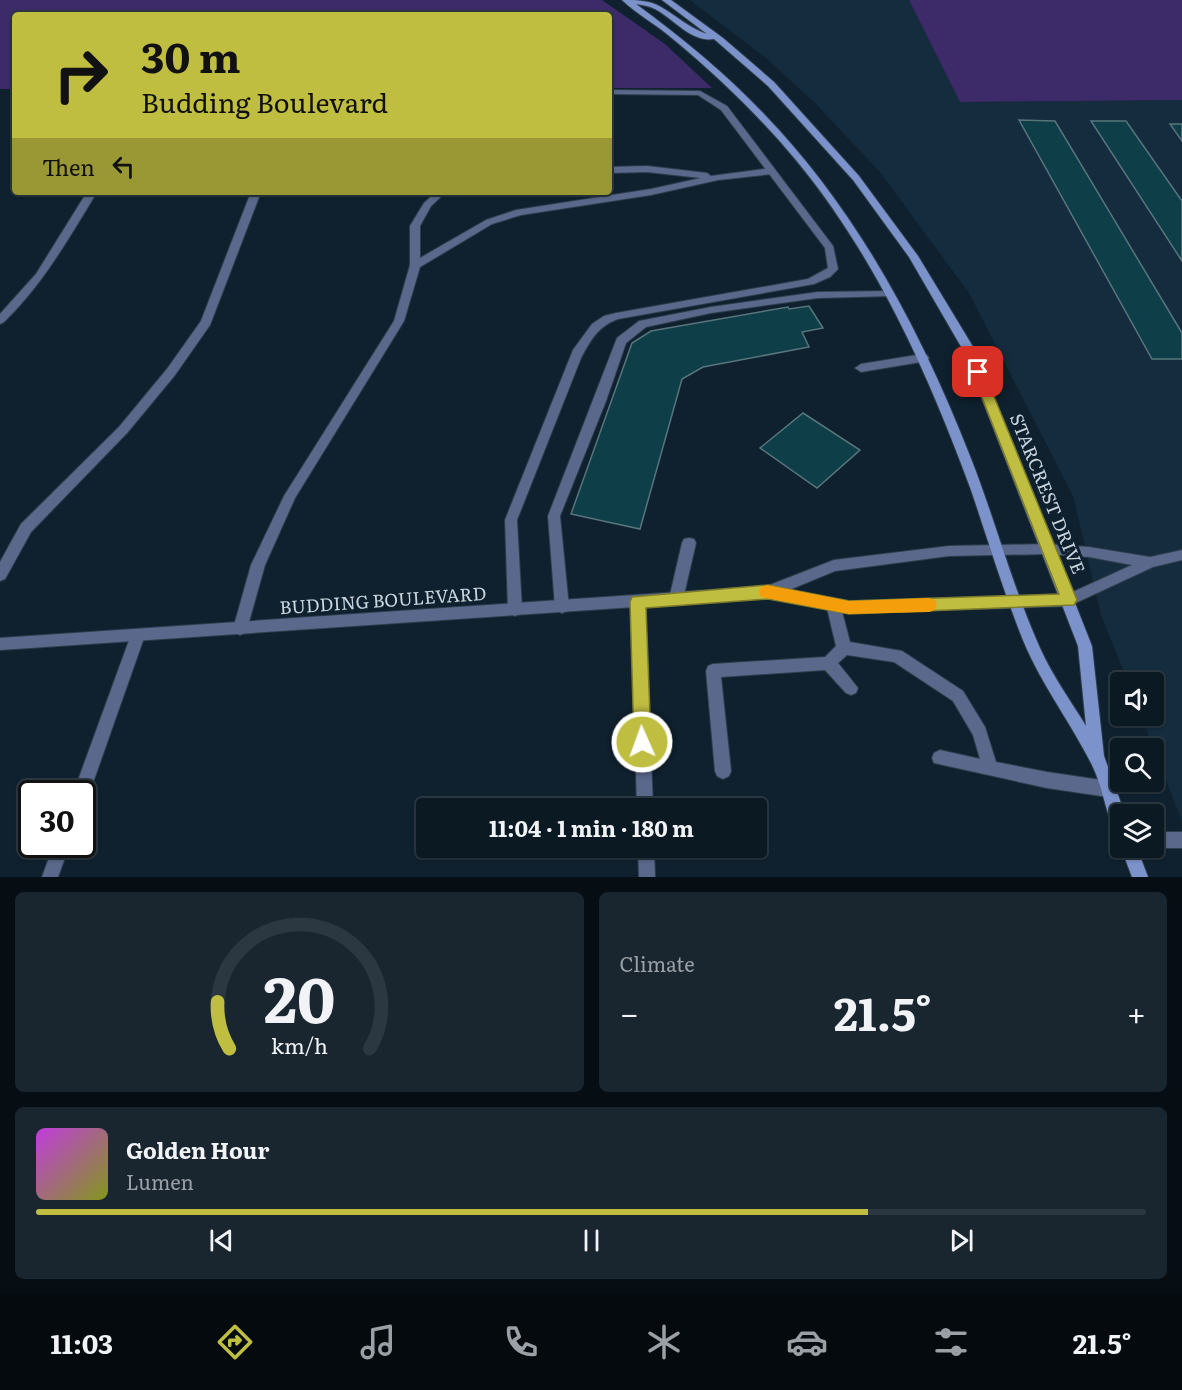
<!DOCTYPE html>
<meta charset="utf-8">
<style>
:root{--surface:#0b1923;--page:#192630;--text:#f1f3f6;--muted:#9aa0a6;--line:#2b3841;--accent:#c0be41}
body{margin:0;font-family:Literata,serif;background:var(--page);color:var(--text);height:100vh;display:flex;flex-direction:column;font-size:22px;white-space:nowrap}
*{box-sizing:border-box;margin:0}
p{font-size:20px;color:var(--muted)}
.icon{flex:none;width:33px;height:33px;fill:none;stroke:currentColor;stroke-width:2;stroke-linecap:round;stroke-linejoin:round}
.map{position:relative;height:877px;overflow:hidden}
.panel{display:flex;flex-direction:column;gap:15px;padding:15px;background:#060e13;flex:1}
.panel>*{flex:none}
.hud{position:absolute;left:12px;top:12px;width:600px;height:183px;border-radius:6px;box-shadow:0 2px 4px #0004,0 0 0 2px var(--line);background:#c0be41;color:#111;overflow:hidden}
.tools{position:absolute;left:1110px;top:672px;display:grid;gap:12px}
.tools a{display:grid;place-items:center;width:54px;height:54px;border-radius:6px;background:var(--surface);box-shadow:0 2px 4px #0004,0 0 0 2px var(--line);font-size:30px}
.speed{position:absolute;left:18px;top:780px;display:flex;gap:12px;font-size:30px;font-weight:700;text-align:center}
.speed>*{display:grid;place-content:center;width:78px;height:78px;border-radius:50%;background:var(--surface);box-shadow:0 2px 4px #0004,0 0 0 2px var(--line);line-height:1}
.speed .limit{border:3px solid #111;border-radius:9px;background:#fff;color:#111}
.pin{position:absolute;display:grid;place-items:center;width:51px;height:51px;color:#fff;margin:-26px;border-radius:12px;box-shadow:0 3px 9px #0006}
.me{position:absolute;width:66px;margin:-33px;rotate:358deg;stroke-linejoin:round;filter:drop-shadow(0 0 4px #0008)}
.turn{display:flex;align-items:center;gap:21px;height:126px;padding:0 30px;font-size:27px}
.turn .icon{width:78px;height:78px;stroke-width:2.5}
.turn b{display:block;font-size:42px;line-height:51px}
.then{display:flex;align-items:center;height:57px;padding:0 30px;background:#0003;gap:12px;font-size:22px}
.big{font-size:45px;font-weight:700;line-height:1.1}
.panel .widget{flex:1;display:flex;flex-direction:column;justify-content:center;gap:9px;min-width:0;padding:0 21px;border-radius:9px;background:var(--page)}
.panel .dial{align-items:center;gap:0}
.dial svg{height:156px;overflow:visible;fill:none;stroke:var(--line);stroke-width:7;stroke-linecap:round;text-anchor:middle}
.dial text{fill:var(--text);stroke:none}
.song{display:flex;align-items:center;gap:18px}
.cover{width:72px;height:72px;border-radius:9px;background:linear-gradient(135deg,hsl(290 70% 55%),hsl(70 70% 35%))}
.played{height:6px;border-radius:3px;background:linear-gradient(90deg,var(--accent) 75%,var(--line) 75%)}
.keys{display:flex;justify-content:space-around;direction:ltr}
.heat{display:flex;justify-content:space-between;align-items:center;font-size:33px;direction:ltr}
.panel .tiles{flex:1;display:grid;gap:15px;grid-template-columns:1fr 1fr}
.widget:last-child{grid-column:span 2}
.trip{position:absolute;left:416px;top:798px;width:351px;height:60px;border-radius:6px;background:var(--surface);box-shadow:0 2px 4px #0004,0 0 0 2px var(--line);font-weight:700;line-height:60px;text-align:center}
.tabs{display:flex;height:96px;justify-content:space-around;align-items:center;background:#040a0e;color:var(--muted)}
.tabs .icon{width:42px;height:42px}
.tabs .selected{color:var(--accent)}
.tabs b{font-size:27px;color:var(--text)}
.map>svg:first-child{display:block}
</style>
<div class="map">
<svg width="1182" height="877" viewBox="0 0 1182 877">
<rect width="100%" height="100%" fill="#0f212f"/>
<path fill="#142c3e" d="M690 0H909L961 102 1182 100V821L1141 716H1154V682H1128L1101 615 1073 496 969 293 879 171 814 102 766 58Z"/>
<path fill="#3d2a69" d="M0 0H602L665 44 712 88H609V15H15V89H0Z
M909 0H1182V100L960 102Z"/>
<path fill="#0e3e48" stroke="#58757c" stroke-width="1.5" d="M1019 120 1055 121 1182 333V359H1152Z
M1091 121H1126L1182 201V261Z
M1170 124H1182V141Z
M809 306 823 328 802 332 809 347 703 367 682 379 640 529 571 514 632 343 651 331 788 307 789 309Z
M803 413 860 450 817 488 760 448Z"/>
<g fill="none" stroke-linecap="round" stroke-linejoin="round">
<defs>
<path id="service" d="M609 90 700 91 727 106 833 246 838 269 830 277 814 284 618 319C598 326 590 341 581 358L517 520 522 610 520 614 515 616 510 614 508 610 505 520 573 350 592 324 604 316 616 313 808 279 828 268 825 248 721 110 698 95 609 94Z
M251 192H261L210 325 175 375 127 433 31 532 5 579 0 581V562L21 524 119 427 167 369 201 321Z
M889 291 893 292 894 294 893 296 818 298 711 313 646 327 626 343 606 401 560 516 569 607 567 611 562 613 557 611 555 607 548 516 617 338 639 321 711 307 818 292Z
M923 354 927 355 929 358 927 361 861 372 855 368 861 364Z
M689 538 694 539 696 543 683 599 681 603 676 605 671 603 669 599 682 543 684 539Z
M1048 544 1089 547 1150 557 1182 550V560L1153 567 1069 606 1064 604 1062 600 1064 596 1132 565 1089 557 1048 554 1043 553 1041 549 1043 545Z
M833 598 838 600 840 604 850 642 902 651 963 691 985 727 996 762 1047 772 1108 781 1114 783 1116 789 1114 795 1108 797 1047 788 934 763 932 758 934 753 940 750 980 759 973 735 953 701 894 662 847 655 838 663 858 688 856 693 851 695 846 693 825 670 721 677 731 771 729 776 723 779 717 776 715 771 706 671 708 666 713 664 825 657 836 646 826 604 828 600Z
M1154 832H1182V848H1152Z"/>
<path id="minor" d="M647 166 707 173 711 176 772 168 776 171 772 174 718 180 651 195 521 215 492 224 420 267 404 321 295 498 265 565 247 629 245 633 240 635 235 633 233 629 251 565 284 496 394 321 410 265V226L424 203 436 192H446L431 206 420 226V258L486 220 516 210 651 189 701 178 647 172 609 173V167Z
M87 192H97C69 238 43 284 4 322L0 324V314L36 274Z
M638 596 643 598 645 602 653 808H637L631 602 633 598Z
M138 629 143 631 145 635 89 794 87 800 82 801V794H73L131 635 133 631Z
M54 844H70L58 877H42Z
M638 848H654L655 877H639Z"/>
<path id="tertiary" d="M1048 544 1053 545 1055 549 1053 553 1048 554 949 556 835 571 789 590 850 601 1069 594 1074 596 1076 600 1074 604 1069 606 850 613 768 598 0 650V638L767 586 834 560 949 546Z"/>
<path id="secondary" d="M622 0C635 0 650 0 661 7 677 16 689 28 707 34L662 0H671L723 38 774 82 859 176 918 256 975 350 1092 646 1104 756 1125 814H1120V832L1114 830C1105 809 1102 785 1092 765 1069 719 1037 679 1019 630 1001 584 987 537 971 490 928 373 876 257 796 160 759 116 718 76 673 39 657 25 638 15 622 0ZM636 4C642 5 649 6 655 9 673 18 691 43 714 39L768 86 853 180 909 257 963 350 1078 646 1086 726C1070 700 1052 675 1040 648 1012 586 995 519 970 456 921 331 857 210 763 113 724 72 681 37 636 4Z
M1121 848H1137L1148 877H1132Z"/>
</defs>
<use href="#service" stroke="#2d3e4b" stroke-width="2"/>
<use href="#minor" stroke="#2d3e4b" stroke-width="2"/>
<use href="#tertiary" stroke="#2d3e4b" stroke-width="2"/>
<use href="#secondary" stroke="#2d3e4b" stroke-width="2"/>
<use href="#service" fill="#5a688b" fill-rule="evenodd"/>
<use href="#minor" fill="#5a688b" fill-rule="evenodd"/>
<use href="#tertiary" fill="#5a688b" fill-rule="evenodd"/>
<use href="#secondary" fill="#7b92ca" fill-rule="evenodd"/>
</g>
<path fill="#c0be41" stroke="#7d7c2a" stroke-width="1.5" d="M978 368 984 372 1077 600 1074 605 849 614 768 599 646 608 651 742 649 748 642 750 636 748 634 742 630 602 632 597 768 585 849 601 1059 594 972 372Z"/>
<path fill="#f59e0b" d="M767 585 849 601 929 598 935 600 937 605 935 610 929 612 849 614 761 597 759 592 761 587Z"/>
<g text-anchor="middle" stroke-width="6" stroke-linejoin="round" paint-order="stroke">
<g font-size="18" fill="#cad6df" stroke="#0f212f">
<text transform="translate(1047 494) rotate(68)" y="6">STARCREST DRIVE</text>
<text transform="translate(383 601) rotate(-4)" y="6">BUDDING BOULEVARD</text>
</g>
</g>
</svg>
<div class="tools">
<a><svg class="icon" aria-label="sound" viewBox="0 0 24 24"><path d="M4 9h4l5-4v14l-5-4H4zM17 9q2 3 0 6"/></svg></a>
<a><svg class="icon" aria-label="search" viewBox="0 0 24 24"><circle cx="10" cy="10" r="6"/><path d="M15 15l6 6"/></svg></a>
<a><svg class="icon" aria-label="layers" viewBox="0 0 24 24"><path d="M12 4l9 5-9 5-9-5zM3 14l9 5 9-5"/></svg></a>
</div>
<div class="speed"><div class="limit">30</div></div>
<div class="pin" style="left:978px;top:372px;background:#d93025"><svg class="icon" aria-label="arrive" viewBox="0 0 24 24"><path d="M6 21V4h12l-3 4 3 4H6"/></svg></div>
<svg class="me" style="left:642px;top:742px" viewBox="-20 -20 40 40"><circle r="17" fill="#c0be41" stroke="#fff" stroke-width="3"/><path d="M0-11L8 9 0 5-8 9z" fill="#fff"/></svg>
<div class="trip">11:04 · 1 min · 180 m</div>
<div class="hud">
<div class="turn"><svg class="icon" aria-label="right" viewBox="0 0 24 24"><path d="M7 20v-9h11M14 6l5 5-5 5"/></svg><div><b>30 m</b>Budding Boulevard</div></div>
<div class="then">Then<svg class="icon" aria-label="left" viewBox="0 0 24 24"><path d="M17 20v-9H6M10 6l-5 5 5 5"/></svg></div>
</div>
</div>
<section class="panel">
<div class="tiles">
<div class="widget dial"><svg viewBox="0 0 100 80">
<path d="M14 69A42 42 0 1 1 86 69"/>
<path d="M14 69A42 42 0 0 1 8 45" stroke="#c0be41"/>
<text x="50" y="56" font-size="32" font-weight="700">20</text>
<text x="50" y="72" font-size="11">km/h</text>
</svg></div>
<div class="widget"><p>Climate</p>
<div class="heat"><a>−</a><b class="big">21.5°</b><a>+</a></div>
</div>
<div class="widget">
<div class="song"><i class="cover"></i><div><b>Golden Hour</b><p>Lumen</p></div></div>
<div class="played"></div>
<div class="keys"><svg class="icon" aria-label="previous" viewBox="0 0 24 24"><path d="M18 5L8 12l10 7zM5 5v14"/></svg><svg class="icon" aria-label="pause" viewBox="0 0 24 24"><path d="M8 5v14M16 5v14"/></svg><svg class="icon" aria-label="next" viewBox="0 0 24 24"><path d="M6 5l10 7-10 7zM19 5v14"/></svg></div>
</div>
</div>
</section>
<nav class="tabs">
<b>11:03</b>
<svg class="icon selected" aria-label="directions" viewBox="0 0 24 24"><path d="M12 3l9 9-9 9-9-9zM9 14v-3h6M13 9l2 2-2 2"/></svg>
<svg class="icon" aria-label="music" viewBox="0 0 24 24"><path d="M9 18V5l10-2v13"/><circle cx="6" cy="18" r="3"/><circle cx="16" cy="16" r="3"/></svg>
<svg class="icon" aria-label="phone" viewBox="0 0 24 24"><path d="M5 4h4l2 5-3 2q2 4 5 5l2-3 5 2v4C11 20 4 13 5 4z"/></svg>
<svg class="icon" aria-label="climate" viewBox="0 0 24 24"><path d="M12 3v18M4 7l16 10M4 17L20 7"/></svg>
<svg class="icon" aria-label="car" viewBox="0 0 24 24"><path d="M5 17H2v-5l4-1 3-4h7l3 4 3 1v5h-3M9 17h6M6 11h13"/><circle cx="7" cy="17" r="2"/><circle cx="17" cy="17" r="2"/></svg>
<svg class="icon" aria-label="filters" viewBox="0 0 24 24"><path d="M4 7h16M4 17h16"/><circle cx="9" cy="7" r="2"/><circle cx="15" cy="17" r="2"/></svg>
<b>21.5°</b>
</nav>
